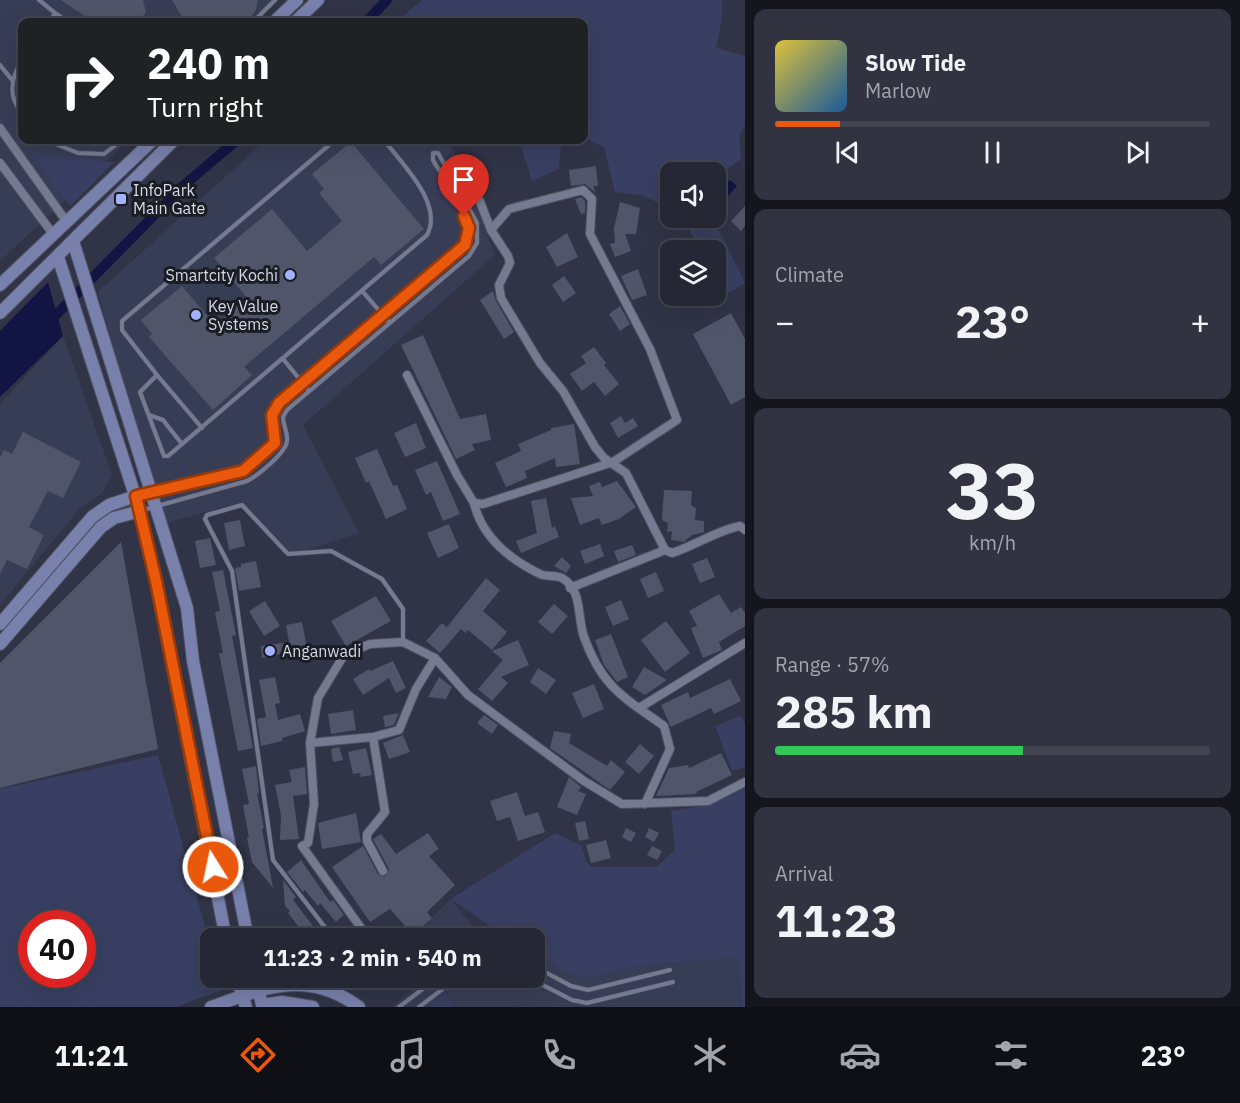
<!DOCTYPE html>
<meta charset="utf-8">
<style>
:root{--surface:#252735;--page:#313341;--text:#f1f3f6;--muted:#a3a5ad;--line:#424450;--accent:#ea580c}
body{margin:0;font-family:"IBM Plex Sans",sans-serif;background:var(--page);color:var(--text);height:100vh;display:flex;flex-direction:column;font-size:22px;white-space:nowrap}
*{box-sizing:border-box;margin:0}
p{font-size:20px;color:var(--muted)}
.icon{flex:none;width:33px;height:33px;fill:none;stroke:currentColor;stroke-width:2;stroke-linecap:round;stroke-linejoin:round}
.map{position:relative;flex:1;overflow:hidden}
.panel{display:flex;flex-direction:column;gap:9px;padding:9px;background:#14151d;width:495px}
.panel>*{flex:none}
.hud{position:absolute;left:18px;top:18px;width:570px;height:126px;border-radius:12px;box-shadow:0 6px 24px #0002,0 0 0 2px var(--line);background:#202124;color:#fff;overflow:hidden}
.buttons{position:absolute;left:660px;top:162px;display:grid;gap:12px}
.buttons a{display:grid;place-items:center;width:66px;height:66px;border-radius:12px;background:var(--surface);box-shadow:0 6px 24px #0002,0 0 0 2px var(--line);font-size:30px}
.speed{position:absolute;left:18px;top:910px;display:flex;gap:12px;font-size:30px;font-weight:700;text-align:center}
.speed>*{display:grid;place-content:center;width:78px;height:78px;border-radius:50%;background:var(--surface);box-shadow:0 6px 24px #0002,0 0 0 2px var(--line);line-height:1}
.speed .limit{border:9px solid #d22;background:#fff;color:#111}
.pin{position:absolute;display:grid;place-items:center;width:51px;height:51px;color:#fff;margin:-62px -26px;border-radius:50% 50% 50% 0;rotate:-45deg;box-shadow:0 0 6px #0007}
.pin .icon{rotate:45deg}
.me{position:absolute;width:66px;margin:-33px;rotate:350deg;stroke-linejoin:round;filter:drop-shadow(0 0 4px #0008)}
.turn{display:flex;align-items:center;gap:21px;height:126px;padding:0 30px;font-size:27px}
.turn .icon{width:78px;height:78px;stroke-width:2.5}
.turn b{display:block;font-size:42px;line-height:51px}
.big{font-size:45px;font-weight:700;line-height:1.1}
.panel .card{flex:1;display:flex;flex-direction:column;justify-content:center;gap:9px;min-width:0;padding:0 21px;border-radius:12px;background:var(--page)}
.panel .dial{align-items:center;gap:0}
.dial b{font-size:78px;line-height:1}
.song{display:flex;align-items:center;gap:18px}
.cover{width:72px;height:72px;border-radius:9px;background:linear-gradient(135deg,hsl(50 70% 55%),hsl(210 70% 35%))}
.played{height:6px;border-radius:3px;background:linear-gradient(90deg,var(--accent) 15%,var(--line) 15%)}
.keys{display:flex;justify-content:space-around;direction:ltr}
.heat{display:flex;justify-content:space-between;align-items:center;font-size:33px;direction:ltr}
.charge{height:9px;border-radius:4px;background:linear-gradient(90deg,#34c759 57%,var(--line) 0)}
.trip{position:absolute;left:200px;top:928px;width:345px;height:60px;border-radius:12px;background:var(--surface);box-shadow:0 6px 24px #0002,0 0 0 2px var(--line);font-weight:700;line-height:60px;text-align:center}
.dock{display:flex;height:96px;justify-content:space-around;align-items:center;background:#0f1015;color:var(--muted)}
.dock .icon{width:42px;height:42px}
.dock .current{color:var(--accent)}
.dock b{font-size:27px;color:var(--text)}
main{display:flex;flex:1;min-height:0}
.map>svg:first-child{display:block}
</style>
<main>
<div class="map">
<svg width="745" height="1007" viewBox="0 0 745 1007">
<rect width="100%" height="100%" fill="#313447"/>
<path fill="#383d56" d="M0 0H276L253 22H22V140H129L0 261Z
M266 140H446L475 184 484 226 495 255 303 425 359 533 292 555 242 502 162 524 98 292Z
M63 336 112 475 102 493 81 507 0 605V404Z
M451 899 483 939H411Z
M534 955 580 979 651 963 706 961 738 956 742 1007H391L428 978H534Z"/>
<path fill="#393f62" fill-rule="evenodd" d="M422 0H722V19L716 48 745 56V126L739 135 741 159 716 177V172H670V208L641 195 615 192 604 147 584 137V22H396Z
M519 140H569L561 146 559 169 532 181Z
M31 153 114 162 70 206Z
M682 218H713L745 283 727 294 716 274V250H701Z
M741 716 745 725V767L732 771 715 726Z
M158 755 210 945V978H219L222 990 176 1007H0V789ZM32 924H82V975H32Z
M745 788V1007H742L738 956 706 961 651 963 580 979 534 955V939H508L451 899 555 833 582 846 586 862 592 867H657L675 850 671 811 709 805Z
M447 993 451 1007H429Z"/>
<path fill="#121443" d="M730 180 737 186 718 207 716 196Z
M48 282 63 336 0 397V331Z"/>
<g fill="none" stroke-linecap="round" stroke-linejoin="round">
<path stroke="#121443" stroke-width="10" d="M366 22 387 0
M48 323 183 186 237 140"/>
</g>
<path fill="#51556a" d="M61 0H143L146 13 138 22H102L86 17Z
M172 0H258L256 10 247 22H185Z
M351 142 424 229 381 265 374 257 244 367 252 375 213 410 149 337 152 334 141 320 182 286 215 325 247 298 214 258 272 209 307 251 342 221 319 193 324 189 312 174Z
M596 166 598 186H593L596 193 585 184 571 186 569 170Z
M581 197 585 201V213L581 214 575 199Z
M620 202 640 208 636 234H625L631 251 615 257 610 244 615 243 614 228Z
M745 206V226L741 231 731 221Z
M567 233 578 257 557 267 546 247Z
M638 269 647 295 632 300 621 276Z
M564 276 576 293 563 302 552 285Z
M493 291 496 301 514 332 504 339 480 300Z
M620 306 630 324 620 331 609 314Z
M731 313 745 339V397L731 405 693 334Z
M423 335 460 419 486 414 491 440 472 444 475 450 456 459 401 345Z
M594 347 606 363 604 365 619 384 605 396 594 382 582 391 570 374 586 363 581 356Z
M621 416 625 423 633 418 638 426 618 438 610 423Z
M416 423 426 448 405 457 394 433Z
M574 424 580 464 556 467 555 458 525 471 527 478 506 487 495 463 521 451 518 444 551 430V428Z
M23 432 81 462 63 498 48 491 29 527 44 535 27 569 7 560 0 574V457L4 450 12 454Z
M377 449 393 486 397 485 407 509 386 519 369 481 366 483 355 458Z
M437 461 460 514 443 521 431 492 426 495 415 470Z
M617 481 636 507 619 519 602 525 599 518 580 525 571 498 593 496 589 486 600 482 602 487Z
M664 490 692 491 691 505 696 508 695 520 704 521V532L692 535 684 542 671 540 672 531 667 532 668 523 662 520Z
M546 498 552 528 555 526 559 537 521 553 516 541 537 533 531 501Z
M240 520 245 546 229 550 224 523Z
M449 524 459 548 438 558 427 533Z
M210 538 216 565 200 568 195 541Z
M121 542 158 749 0 788V663Z
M600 544 604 556 585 564 580 551Z
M632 545 636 555 618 562 614 551Z
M562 557 571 566 566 573 554 566Z
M707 558 715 577 700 583 692 564Z
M256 561 261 587 239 591 235 568 241 567V564Z
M223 570 236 635 232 636 253 748 238 751 219 653H223L215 612 220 611 212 572Z
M656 572 664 591 648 598 640 579Z
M486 578 500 590 483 611 507 632 492 650 468 630 466 633 461 629 440 653 426 641 442 623 447 627Z
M719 594 731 613 741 607 745 613V626L719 642 722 650 703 658 691 628 697 626 689 611Z
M376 596 391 621 346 646 331 621Z
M621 600 629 619 613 626 605 607Z
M265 601 280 626 264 636 249 611Z
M554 604 568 616 552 634 538 622Z
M666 621 690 653 665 672 641 640Z
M302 622 307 648 262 658 261 646 289 642 286 625Z
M611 634 628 677 617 682 604 665 595 640Z
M518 640 529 665 501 677 508 683 492 701 478 689 503 660 492 651Z
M393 661 406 688 396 693 389 678 363 695 353 679 369 669 370 671Z
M644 667 667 680 645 695 632 687Z
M538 668 556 680 546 694 530 682Z
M275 677 280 703 275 704 278 720 300 714 305 731 282 738V741L261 746 257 719 266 717 259 680Z
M439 677 452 687 446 699 428 697Z
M730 679 741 701 714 714 711 708 671 727 661 705 688 692 690 698Z
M594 684 604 709 583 718 572 693Z
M353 710 356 730 331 734 328 714Z
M399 713 394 725 385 727 383 716Z
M484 715 498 725 492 734 477 723Z
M554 731 571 734 569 743 607 766 611 760 625 772 610 790 550 748Z
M403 735 410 752 389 759 383 743Z
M640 744 654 756 639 774 625 762Z
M339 747 343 760 333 762 331 749Z
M366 748 372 775 361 777 360 773 353 774 348 752Z
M721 753 732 775 696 792 697 794 656 796 669 768 688 765 689 768Z
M256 766 259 793H257L264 828 262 829 273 888 252 862 247 838H249L243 805 249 804 242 769Z
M305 767 307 794 293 796 299 839 280 840 281 816 275 785 292 782 289 770Z
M569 777 581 787 578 791 586 794 577 815 557 807Z
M517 792 525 816 538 812 545 832 518 841 510 817 497 821 490 801Z
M356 813 361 842 322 849 318 823Z
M585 821 589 839 579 841 575 823Z
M626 828 636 833 631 842 622 837Z
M649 828 659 833 654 842 645 837Z
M428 833 439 849 429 856 455 885 427 912 432 918 413 935 390 909 370 922 332 867 363 846 378 874 385 877 389 869 373 839 381 834 396 854Z
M606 840 611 858 591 863 586 845Z
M652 846 662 851 657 860 647 855Z
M301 860 330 902 333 900 344 915 336 922 320 903 318 906 305 890 303 892 287 872Z
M283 880 296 897 293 900 323 939H308L288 913 290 911 285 906Z"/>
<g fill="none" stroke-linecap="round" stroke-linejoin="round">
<defs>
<path id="lane" d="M39 0 55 13
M50 22 55 13 68 22
M253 22 275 0
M22 60C11 78 7 96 22 113
M0 65 12 80
M46 140 78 153 104 154 122 140
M335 140 122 321V330L157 375 140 392 164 456H168L427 235C444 204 402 164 384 140
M363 292 389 322
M284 360 309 391
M157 375 202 428
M149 415 163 420 182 444
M140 495 243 471 275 443 272 415 279 403 382 314 461 250C482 226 445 182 433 160V153H438L477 223V243L469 256 287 410 283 417C283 425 288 433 287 441 286 453 257 476 247 481L143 510
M334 939 273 860 232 571 205 519 207 515 242 505 288 554 331 551 382 579 403 609V641
M534 966 571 986 588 990 670 970
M529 978 572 1000 587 1003 673 982
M399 1007 437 978
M419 1007 448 985 478 978"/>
<path id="street" d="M0 128 66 221
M0 163 53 234
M479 199 491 230 508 256 510 263 499 285 501 298 540 363 563 391 595 447 604 458 626 473 665 550 672 553C696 545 716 531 740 526L745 530
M407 375 457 475 474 503 483 504 613 462 677 420 650 349 590 234 592 199 583 190 509 209 491 230
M474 503C482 537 509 559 540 574 546 577 556 575 562 578 583 590 577 618 584 637 602 687 623 697 664 726L670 749 645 804
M570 588 665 550
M639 708 745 643
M373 737 399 730 416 689 435 658
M310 743 373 737 385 812 367 834V841L383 871
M369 939 302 846 308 843 314 804 310 743 318 698 344 655 370 644 403 642 435 658 468 695 584 781 622 804 708 801 745 782"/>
<path id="secondary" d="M274 22 297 0
M295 22 318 0
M73 241 187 608 193 661 248 939
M58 257 140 511 156 581 226 939
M0 285 153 140
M0 313 174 140
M0 624 92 517 109 505 136 496
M0 644 101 527 114 518 140 511
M237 978 246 1007
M256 978 262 1005 282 1002 313 1007
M211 1007C264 988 307 969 359 1007"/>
</defs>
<use href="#lane" stroke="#4e5161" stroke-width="5"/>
<use href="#street" stroke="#4e5161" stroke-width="10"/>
<use href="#secondary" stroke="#4e5161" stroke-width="14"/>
<use href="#lane" stroke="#757a90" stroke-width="4"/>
<use href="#street" stroke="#757a90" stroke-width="8"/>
<use href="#secondary" stroke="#7880ac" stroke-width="12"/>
</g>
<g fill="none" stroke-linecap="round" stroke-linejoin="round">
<defs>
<path id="route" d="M213 867 156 581 136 496 243 471 275 443 272 415 279 403 465 245 469 228 464 216"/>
</defs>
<use href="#route" stroke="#983908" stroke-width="15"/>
<use href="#route" stroke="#ea580c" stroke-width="10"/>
</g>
<g fill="#a3b2fc" stroke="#1b1d25" stroke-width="2">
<rect x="115" y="193" width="12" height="12" rx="3"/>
<circle cx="290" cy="275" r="6"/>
<circle cx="196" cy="315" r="6"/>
<circle cx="270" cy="651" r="6"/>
</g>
<g text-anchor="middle" stroke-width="6" stroke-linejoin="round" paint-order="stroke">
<g font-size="16" fill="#d6d9e5" stroke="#1b1d25" text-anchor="start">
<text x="133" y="196">InfoPark<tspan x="133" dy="18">Main Gate</tspan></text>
<text x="278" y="281" text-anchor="end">Smartcity Kochi</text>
<text x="208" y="312">Key Value<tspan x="208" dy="18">Systems</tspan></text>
<text x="282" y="657">Anganwadi</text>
</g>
</g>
</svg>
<div class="buttons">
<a><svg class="icon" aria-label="sound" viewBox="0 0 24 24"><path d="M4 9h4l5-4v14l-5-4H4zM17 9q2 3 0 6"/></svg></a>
<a><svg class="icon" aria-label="layers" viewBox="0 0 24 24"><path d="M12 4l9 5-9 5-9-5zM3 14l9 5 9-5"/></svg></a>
</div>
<div class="speed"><div class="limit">40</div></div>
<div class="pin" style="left:464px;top:216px;background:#d93025"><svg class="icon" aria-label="arrive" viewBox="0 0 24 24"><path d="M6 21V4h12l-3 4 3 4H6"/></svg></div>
<svg class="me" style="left:213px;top:867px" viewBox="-20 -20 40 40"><circle r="17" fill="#ea580c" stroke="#fff" stroke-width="3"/><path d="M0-11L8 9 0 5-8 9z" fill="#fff"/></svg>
<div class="trip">11:23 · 2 min · 540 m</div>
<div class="hud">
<div class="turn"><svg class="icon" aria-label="right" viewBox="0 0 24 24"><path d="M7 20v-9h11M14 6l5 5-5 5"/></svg><div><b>240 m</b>Turn right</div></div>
</div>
</div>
<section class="panel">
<div class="card">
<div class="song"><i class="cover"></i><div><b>Slow Tide</b><p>Marlow</p></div></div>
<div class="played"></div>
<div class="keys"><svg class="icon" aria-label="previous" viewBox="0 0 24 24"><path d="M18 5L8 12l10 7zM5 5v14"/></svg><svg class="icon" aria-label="pause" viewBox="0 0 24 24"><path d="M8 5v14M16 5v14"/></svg><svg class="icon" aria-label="next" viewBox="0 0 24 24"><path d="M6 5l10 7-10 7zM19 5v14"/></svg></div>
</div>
<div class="card"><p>Climate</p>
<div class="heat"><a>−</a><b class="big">23°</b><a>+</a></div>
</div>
<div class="card dial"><b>33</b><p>km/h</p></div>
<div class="card"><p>Range · 57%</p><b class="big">285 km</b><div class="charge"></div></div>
<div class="card"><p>Arrival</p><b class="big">11:23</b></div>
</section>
</main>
<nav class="dock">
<b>11:21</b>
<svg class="icon current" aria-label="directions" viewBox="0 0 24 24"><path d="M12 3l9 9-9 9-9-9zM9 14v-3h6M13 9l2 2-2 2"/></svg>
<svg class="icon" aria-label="music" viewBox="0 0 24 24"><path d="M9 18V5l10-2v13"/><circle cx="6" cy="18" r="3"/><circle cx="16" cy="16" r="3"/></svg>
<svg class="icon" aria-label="phone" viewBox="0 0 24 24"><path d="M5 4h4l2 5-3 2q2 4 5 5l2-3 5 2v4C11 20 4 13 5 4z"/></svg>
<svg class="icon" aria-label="climate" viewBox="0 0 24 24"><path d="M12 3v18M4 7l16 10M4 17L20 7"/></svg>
<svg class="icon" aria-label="car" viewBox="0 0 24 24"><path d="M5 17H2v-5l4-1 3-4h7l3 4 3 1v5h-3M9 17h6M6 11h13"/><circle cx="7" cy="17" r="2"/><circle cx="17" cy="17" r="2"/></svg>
<svg class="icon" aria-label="filters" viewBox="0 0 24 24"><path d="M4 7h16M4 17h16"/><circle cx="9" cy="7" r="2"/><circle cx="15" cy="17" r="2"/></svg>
<b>23°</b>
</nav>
